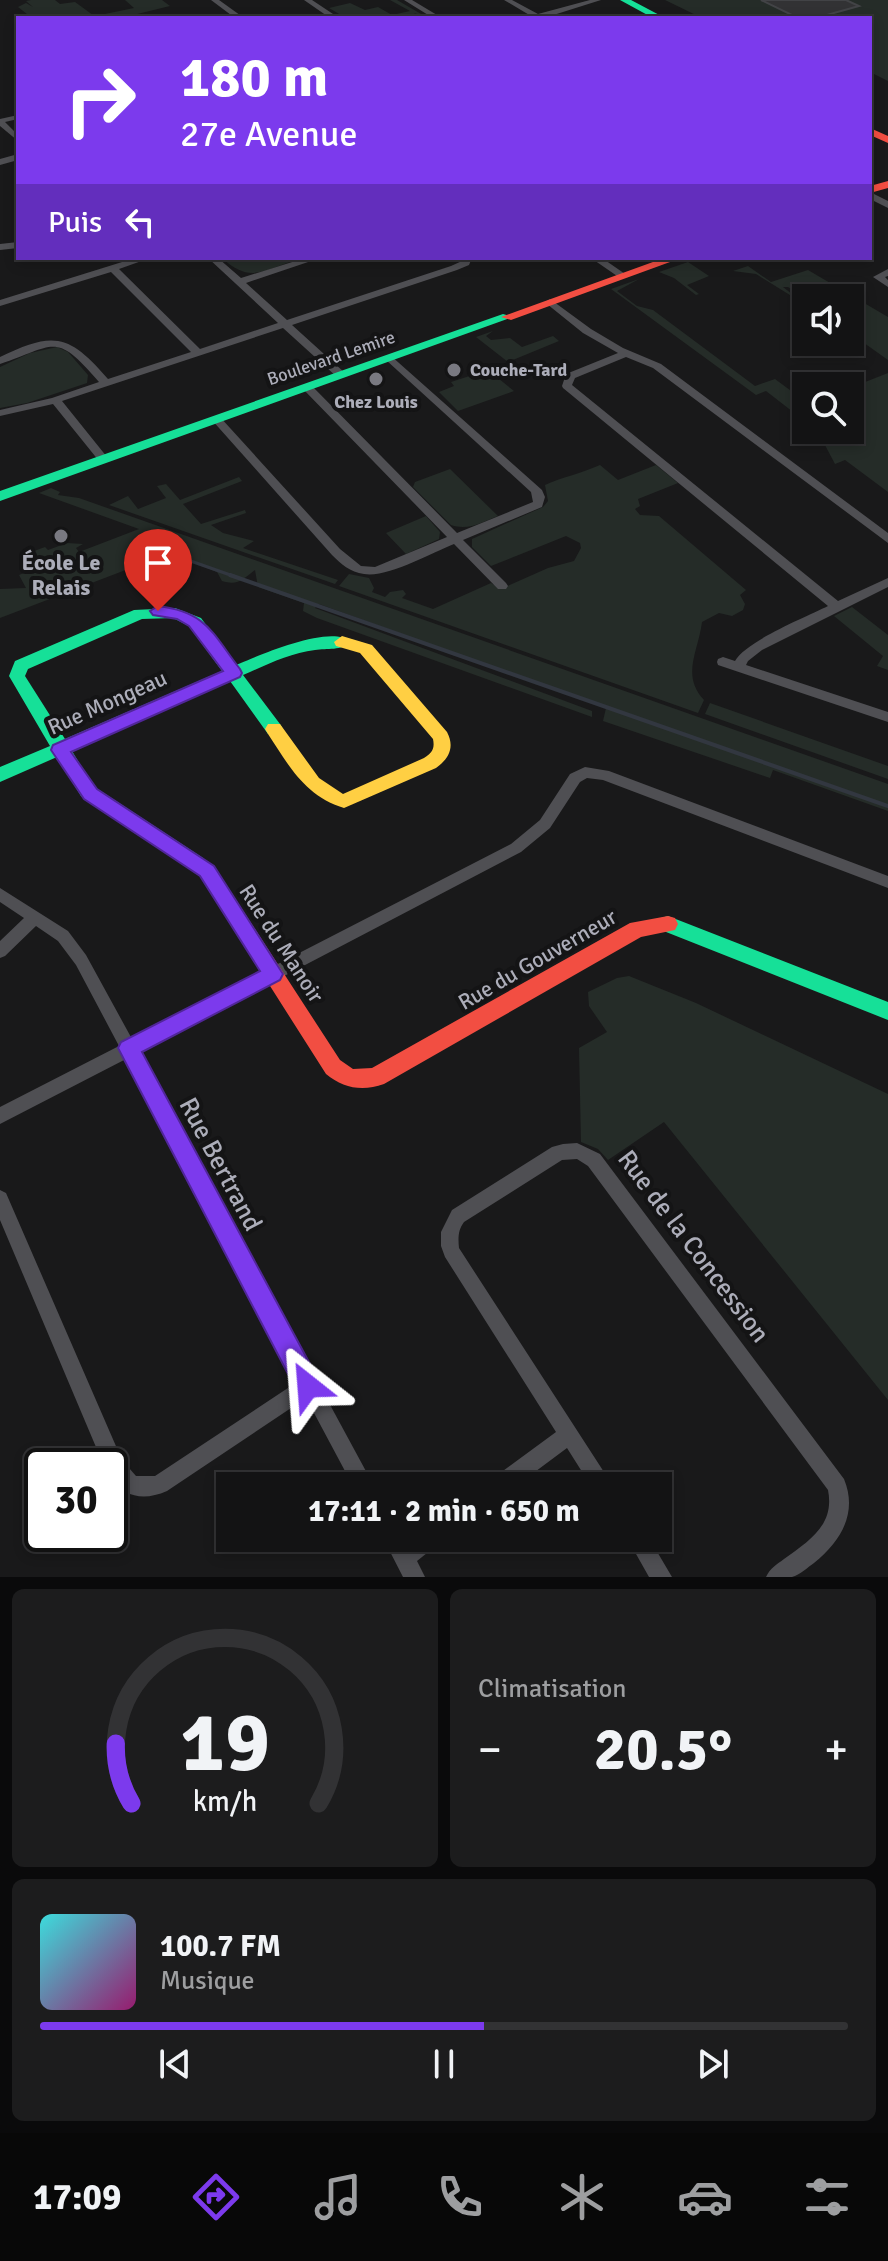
<!DOCTYPE html>
<html lang="fr">
<meta charset="utf-8">
<style>
:root{--surface:#131314;--page:#1c1c1d;--text:#f1f3f6;--muted:#9d9ea0;--line:#323234;--accent:#7c3aed}
body{margin:0;font-family:Signika,sans-serif;background:var(--page);color:var(--text);height:100vh;display:flex;flex-direction:column;font-size:30px;white-space:nowrap}
*{box-sizing:border-box;margin:0}
p{font-size:26px;color:var(--muted)}
.icon{flex:none;width:44px;height:44px;fill:none;stroke:currentColor;stroke-width:2;stroke-linecap:round;stroke-linejoin:round}
.map{position:relative;height:1577px;overflow:hidden}
.side{display:flex;flex-direction:column;gap:12px;padding:12px;background:#0a0a0b;flex:1}
.side>*{flex:none}
.hud{position:absolute;left:16px;top:16px;width:856px;height:244px;border-radius:0px;box-shadow:0 4px 12px #0003,0 0 0 2px var(--line);background:#7c3aed;color:#fff;overflow:hidden}
.tools{position:absolute;left:792px;top:284px;display:grid;gap:16px}
.tools a{display:grid;place-items:center;width:72px;height:72px;border-radius:0px;background:var(--surface);box-shadow:0 4px 12px #0003,0 0 0 2px var(--line);font-size:40px}
.speed{position:absolute;left:24px;top:1448px;display:flex;gap:16px;font-size:40px;font-weight:700;text-align:center}
.speed>*{display:grid;place-content:center;width:104px;height:104px;border-radius:50%;background:var(--surface);box-shadow:0 4px 12px #0003,0 0 0 2px var(--line);line-height:1}
.speed .limit{border:4px solid #111;border-radius:12px;background:#fff;color:#111}
.pin{position:absolute;display:grid;place-items:center;width:68px;height:68px;color:#fff;margin:-82px -34px;border-radius:50% 50% 50% 0;rotate:-45deg;box-shadow:0 0 8px #0007}
.pin .icon{rotate:45deg}
.me{position:absolute;width:88px;margin:-44px;rotate:332deg;stroke-linejoin:round;filter:drop-shadow(0 0 6px #0008)}
.turn{display:flex;align-items:center;gap:28px;height:168px;padding:0 32px;font-size:36px}
.turn .icon{width:104px;height:104px;stroke-width:2.5}
.turn b{display:block;font-size:56px;line-height:68px}
.then{display:flex;align-items:center;height:76px;padding:0 32px;background:#0003;gap:16px;font-size:30px}
.big{font-size:60px;font-weight:700;line-height:1.1}
.side .tile{flex:1;display:flex;flex-direction:column;justify-content:center;gap:12px;min-width:0;padding:0 28px;border-radius:12px;background:var(--page)}
.side .dial{align-items:center;gap:0}
.dial svg{height:208px;overflow:visible;fill:none;stroke:var(--line);stroke-width:7;stroke-linecap:round;text-anchor:middle}
.dial text{fill:var(--text);stroke:none}
.song{display:flex;align-items:center;gap:24px}
.cover{width:96px;height:96px;border-radius:12px;background:linear-gradient(135deg,hsl(180 70% 55%),hsl(320 70% 35%))}
.played{height:8px;border-radius:4px;background:linear-gradient(90deg,var(--accent) 55%,var(--line) 55%)}
.keys{display:flex;justify-content:space-around;direction:ltr}
.heat{display:flex;justify-content:space-between;align-items:center;font-size:44px;direction:ltr}
.side .tiles{flex:1;display:grid;gap:12px;grid-template-columns:1fr 1fr}
.tile:last-child{grid-column:span 2}
.trip{position:absolute;left:216px;top:1472px;width:456px;height:80px;border-radius:0px;background:var(--surface);box-shadow:0 4px 12px #0003,0 0 0 2px var(--line);font-weight:700;line-height:80px;text-align:center}
.tab-bar{display:flex;height:128px;justify-content:space-around;align-items:center;background:#080808;color:var(--muted)}
.tab-bar .icon{width:56px;height:56px}
.tab-bar .on{color:var(--accent)}
.tab-bar b{font-size:36px;color:var(--text)}
.map>svg:first-child{display:block}
</style>
<div class="map">
<svg width="888" height="1577" viewBox="0 0 888 1577">
<rect width="100%" height="100%" fill="#19191a"/>
<path fill="#252c28" d="M31 0H55L60 4 75 2 97 18H32L18 7 26 3 33 7 26 1Z
M125 0H162L170 6 121 18 100 15 134 8Z
M390 0H397L428 18 414 13 420 18H346L329 8 350 3 365 10 378 7 392 15 410 11Z
M665 0H888V81L870 72V18H702Z
M222 258H298L299 259C265 269 251 285 222 258Z
M688 262 709 276 687 285 699 294 696 295 674 278 659 272Z
M748 266 771 282 808 270 888 317V360L850 333V298H806L788 287H783L806 305 756 274 733 271Z
M639 279 617 291 637 306 653 310 755 386 775 379 806 402V422L766 391 756 395 611 289Z
M493 331 486 336 491 340 510 338 522 347 553 336 559 341 508 362 476 337Z
M57 347 68 352 88 375 87 383 27 403 0 408V367L30 353Z
M488 370 514 391 458 411 439 392 454 386 451 382Z
M888 373V492L845 460 835 464 817 430H850V388Z
M600 465 618 480 656 465 678 483 638 499 640 506 635 509 640 515 659 516 746 590 740 595 745 604 743 610 732 616 719 613 702 622C698 653 681 675 704 700L698 713 339 586 349 574 369 578 374 588 372 592 385 597 390 592 403 590 406 594 402 598 433 609 491 583 501 589 548 568 574 561 581 548 580 543 566 536 491 566 472 547V539L543 507 548 501 545 485C562 477 580 474 600 465Z
M450 469 498 516C482 522 469 531 451 525L413 487 415 482Z
M239 477 242 481 183 504 201 524 245 510 246 513 211 525 223 533 254 541 243 548 338 580 335 584 109 505 128 496 138 509 166 498 157 486 166 484 180 500Z
M51 488 60 492 58 495 79 498 888 784V811L773 770 770 778 603 721 606 708 319 604 315 608 592 711V717L317 618 303 611 304 603 258 587 255 570C243 579 238 586 222 581L217 572 159 549 157 558 0 618V589L26 588 19 575 35 568 26 554 45 547 48 550 67 543 83 544 76 548 79 552 139 529 39 493Z
M426 516 440 532 439 539 406 554 386 533Z
M852 607 888 635V670L877 666 883 656 834 616Z
M710 703 888 766V779L705 714Z
M629 976 696 1003 888 1094V1400L664 1122 608 1160 598 1149 581 1142 579 1048 607 1032 589 1006 588 992 617 978Z"/>
<g fill="none" stroke-linecap="round" stroke-linejoin="round">
<path stroke="#323740" stroke-width="3" d="M185 559 236 577"/>
<path stroke="#323740" stroke-width="4" d="M230 575 888 806"/>
</g>
<path fill="#323234" stroke="#424346" stroke-width="2" d="M761 0H846L859 6 816 18H798Z"/>
<g fill="none" stroke-linecap="round" stroke-linejoin="round">
<path fill="#4f4f53" fill-rule="evenodd" d="M211 0H219L244 18H235Z
M304 0H312L339 18H330Z
M404 0H412L442 18H433Z
M504 0H512L538 14 590 0H601L544 18H528L531 16Z
M18 115V119L5 122 18 135V141L0 126V119Z
M18 154V160L0 165V159Z
M870 192 888 201V208L870 199Z
M18 198V226L14 223V201Z
M18 242V248L0 250V244Z
M135 258H150L119 269 200 349 278 323 208 258H218L241 278 305 258H320L246 283 287 320 451 266 462 261V258H472L469 265 457 270 292 325 345 373V377H337L283 328 62 401 107 457V461H99L53 404 0 416V410L52 398 99 382C55 331 56 345 0 364V357C54 331 69 334 108 379L191 352 111 272 0 306V300Z
M591 258H602L628 276 620 278Z
M888 269V276L885 277 888 280V287L873 277Z
M550 299 591 329 623 348 661 364 888 533V543L653 368 626 357 575 378 572 385 838 601 888 578V587L762 650 748 661 746 665 888 712V722L718 665 717 662 718 659 723 657 735 661C746 641 806 617 828 606L563 388 562 386 566 374 618 353 583 333 547 304 545 302Z
M390 355 542 490 545 497 542 507 463 540 506 583 508 586 506 589H498L454 544C431 553 388 578 364 574 350 572 341 564 332 555L211 419 216 416 220 417 340 549 361 566 375 567 447 537 303 389V385H311L457 533 533 502 531 492 386 360V356Z
M585 767 609 771 888 876V888L603 780 587 778 580 782 550 828 521 852 139 1052 374 1486H353L306 1398 167 1491C144 1501 125 1498 110 1477V1466H104L0 1220V1190L6 1193 122 1460 136 1476H155L297 1382 126 1059 0 1124V1107L119 1046 76 965 58 941 36 926 5 956 0 958V941L24 918 0 902V888L68 931 86 955 132 1039 511 844 540 820 570 774Z
M577 1143 600 1154 844 1479C858 1513 841 1541 814 1563 808 1567 800 1575 792 1577 785 1577 774 1577 766 1577 770 1568 776 1565 784 1559 809 1541 835 1525 828 1490L588 1166 577 1159 562 1160 464 1222C458 1230 458 1238 459 1248L613 1486H591L567 1448 516 1486H489L492 1479 556 1432 445 1257 441 1246V1232L452 1210 552 1147 563 1144Z
M383 1538H404L407 1542 413 1538H440L437 1545 417 1561 425 1577H403Z
M627 1538H649L672 1577H649Z"/>
<path fill="#16e098" fill-rule="evenodd" d="M620 0H631L665 18H653Z
M503 314 513 317 0 501V491Z
M175 608 201 618 236 665C257 656 333 623 350 642 342 651 327 648 315 650 290 653 266 665 243 675L280 724 283 729 280 734H268L230 681 72 751 93 786 203 858 205 863 203 868 196 871 81 796 57 757 0 782V767L50 746 9 676 15 661 134 610ZM173 618 189 626 222 671 65 739 25 676 28 669 142 619Z
M668 916 888 1002V1020L661 930 658 924 661 918Z"/>
<path fill="#ffcf43" fill-rule="evenodd" d="M342 636 372 645 447 732C455 747 449 759 436 768L344 808C305 796 289 766 268 734L265 729 268 724H280L319 778 343 794 424 758C432 753 435 749 433 739L360 653 336 646 334 642Z"/>
<path fill="#f24e42" fill-rule="evenodd" d="M870 128 888 136V143L870 135Z
M888 181V188L870 193V186Z
M664 258H681L511 320 501 317Z
M196 855 214 866 340 1060 353 1069 372 1068 630 923 668 916 675 918 678 924 675 930 641 937 384 1084C362 1092 343 1088 326 1074L200 876 187 863 189 858Z"/>
</g>
<path fill="#7c3aed" stroke="#51269a" stroke-width="2" d="M158 606C207 612 212 633 240 669L242 673 240 677 71 752 97 789 214 866 283 974 280 980 142 1052 317 1377 321 1386 317 1395 308 1398 299 1395 118 1048 121 1042 260 971 200 876 84 799 51 750 53 745 223 671 189 626 177 619 153 615 150 611Z"/>
<g fill="#797981" stroke="#141415" stroke-width="3">
<circle cx="454" cy="370" r="8"/>
<circle cx="376" cy="379" r="8"/>
<circle cx="61" cy="536" r="8"/>
</g>
<g text-anchor="middle" stroke-width="8" stroke-linejoin="round" paint-order="stroke">
<g font-size="18" fill="#acadb9" stroke="#141415">
<text transform="translate(331 358) rotate(-19)" y="6">Boulevard Lemire</text>
</g>
<g font-size="18" font-weight="bold" fill="#acadb9" stroke="#141415" text-anchor="start">
<text x="470" y="376">Couche-Tard</text>
<text x="376" y="408" text-anchor="middle">Chez Louis</text>
</g>
<g font-size="22" font-weight="bold" fill="#acadb9" stroke="#141415">
<text x="61" y="570">École Le<tspan x="61" dy="25">Relais</tspan></text>
</g>
<g font-size="22" fill="#acadb9" stroke="#141415">
<text transform="translate(107 702) rotate(-24)" y="8">Rue Mongeau</text>
<text transform="translate(282 943) rotate(57)" y="8">Rue du Manoir</text>
<text transform="translate(537 959) rotate(-30)" y="8">Rue du Gouverneur</text>
</g>
<g font-size="26" fill="#acadb9" stroke="#141415">
<text transform="translate(221 1164) rotate(62)" y="9">Rue Bertrand</text>
<text transform="translate(694 1246) rotate(53)" y="9">Rue de la Concession</text>
</g>
</g>
</svg>
<div class="tools">
<a><svg class="icon" aria-label="sound" viewBox="0 0 24 24"><path d="M4 9h4l5-4v14l-5-4H4zM17 9q2 3 0 6"/></svg></a>
<a><svg class="icon" aria-label="search" viewBox="0 0 24 24"><circle cx="10" cy="10" r="6"/><path d="M15 15l6 6"/></svg></a>
</div>
<div class="speed"><div class="limit">30</div></div>
<div class="pin" style="left:158px;top:611px;background:#d93025"><svg class="icon" aria-label="arrive" viewBox="0 0 24 24"><path d="M6 21V4h12l-3 4 3 4H6"/></svg></div>
<svg class="me" style="left:308px;top:1386px" viewBox="-20 -20 40 40"><path d="M0-17L14 15 0 8-14 15z" fill="#7c3aed" stroke="#fff" stroke-width="4"/></svg>
<div class="trip">17:11 · 2 min · 650 m</div>
<div class="hud">
<div class="turn"><svg class="icon" aria-label="right" viewBox="0 0 24 24"><path d="M7 20v-9h11M14 6l5 5-5 5"/></svg><div><b>180 m</b>27e Avenue</div></div>
<div class="then">Puis<svg class="icon" aria-label="left" viewBox="0 0 24 24"><path d="M17 20v-9H6M10 6l-5 5 5 5"/></svg></div>
</div>
</div>
<section class="side">
<div class="tiles">
<div class="tile dial"><svg viewBox="0 0 100 80">
<path d="M14 69A42 42 0 1 1 86 69"/>
<path d="M14 69A42 42 0 0 1 8 46" stroke="#7c3aed"/>
<text x="50" y="56" font-size="32" font-weight="700">19</text>
<text x="50" y="72" font-size="11">km/h</text>
</svg></div>
<div class="tile"><p>Climatisation</p>
<div class="heat"><a>−</a><b class="big">20.5°</b><a>+</a></div>
</div>
<div class="tile">
<div class="song"><i class="cover"></i><div><b>100.7 FM</b><p>Musique</p></div></div>
<div class="played"></div>
<div class="keys"><svg class="icon" aria-label="previous" viewBox="0 0 24 24"><path d="M18 5L8 12l10 7zM5 5v14"/></svg><svg class="icon" aria-label="pause" viewBox="0 0 24 24"><path d="M8 5v14M16 5v14"/></svg><svg class="icon" aria-label="next" viewBox="0 0 24 24"><path d="M6 5l10 7-10 7zM19 5v14"/></svg></div>
</div>
</div>
</section>
<nav class="tab-bar">
<b>17:09</b>
<svg class="icon on" aria-label="directions" viewBox="0 0 24 24"><path d="M12 3l9 9-9 9-9-9zM9 14v-3h6M13 9l2 2-2 2"/></svg>
<svg class="icon" aria-label="music" viewBox="0 0 24 24"><path d="M9 18V5l10-2v13"/><circle cx="6" cy="18" r="3"/><circle cx="16" cy="16" r="3"/></svg>
<svg class="icon" aria-label="phone" viewBox="0 0 24 24"><path d="M5 4h4l2 5-3 2q2 4 5 5l2-3 5 2v4C11 20 4 13 5 4z"/></svg>
<svg class="icon" aria-label="climate" viewBox="0 0 24 24"><path d="M12 3v18M4 7l16 10M4 17L20 7"/></svg>
<svg class="icon" aria-label="car" viewBox="0 0 24 24"><path d="M5 17H2v-5l4-1 3-4h7l3 4 3 1v5h-3M9 17h6M6 11h13"/><circle cx="7" cy="17" r="2"/><circle cx="17" cy="17" r="2"/></svg>
<svg class="icon" aria-label="filters" viewBox="0 0 24 24"><path d="M4 7h16M4 17h16"/><circle cx="9" cy="7" r="2"/><circle cx="15" cy="17" r="2"/></svg>
</nav>
